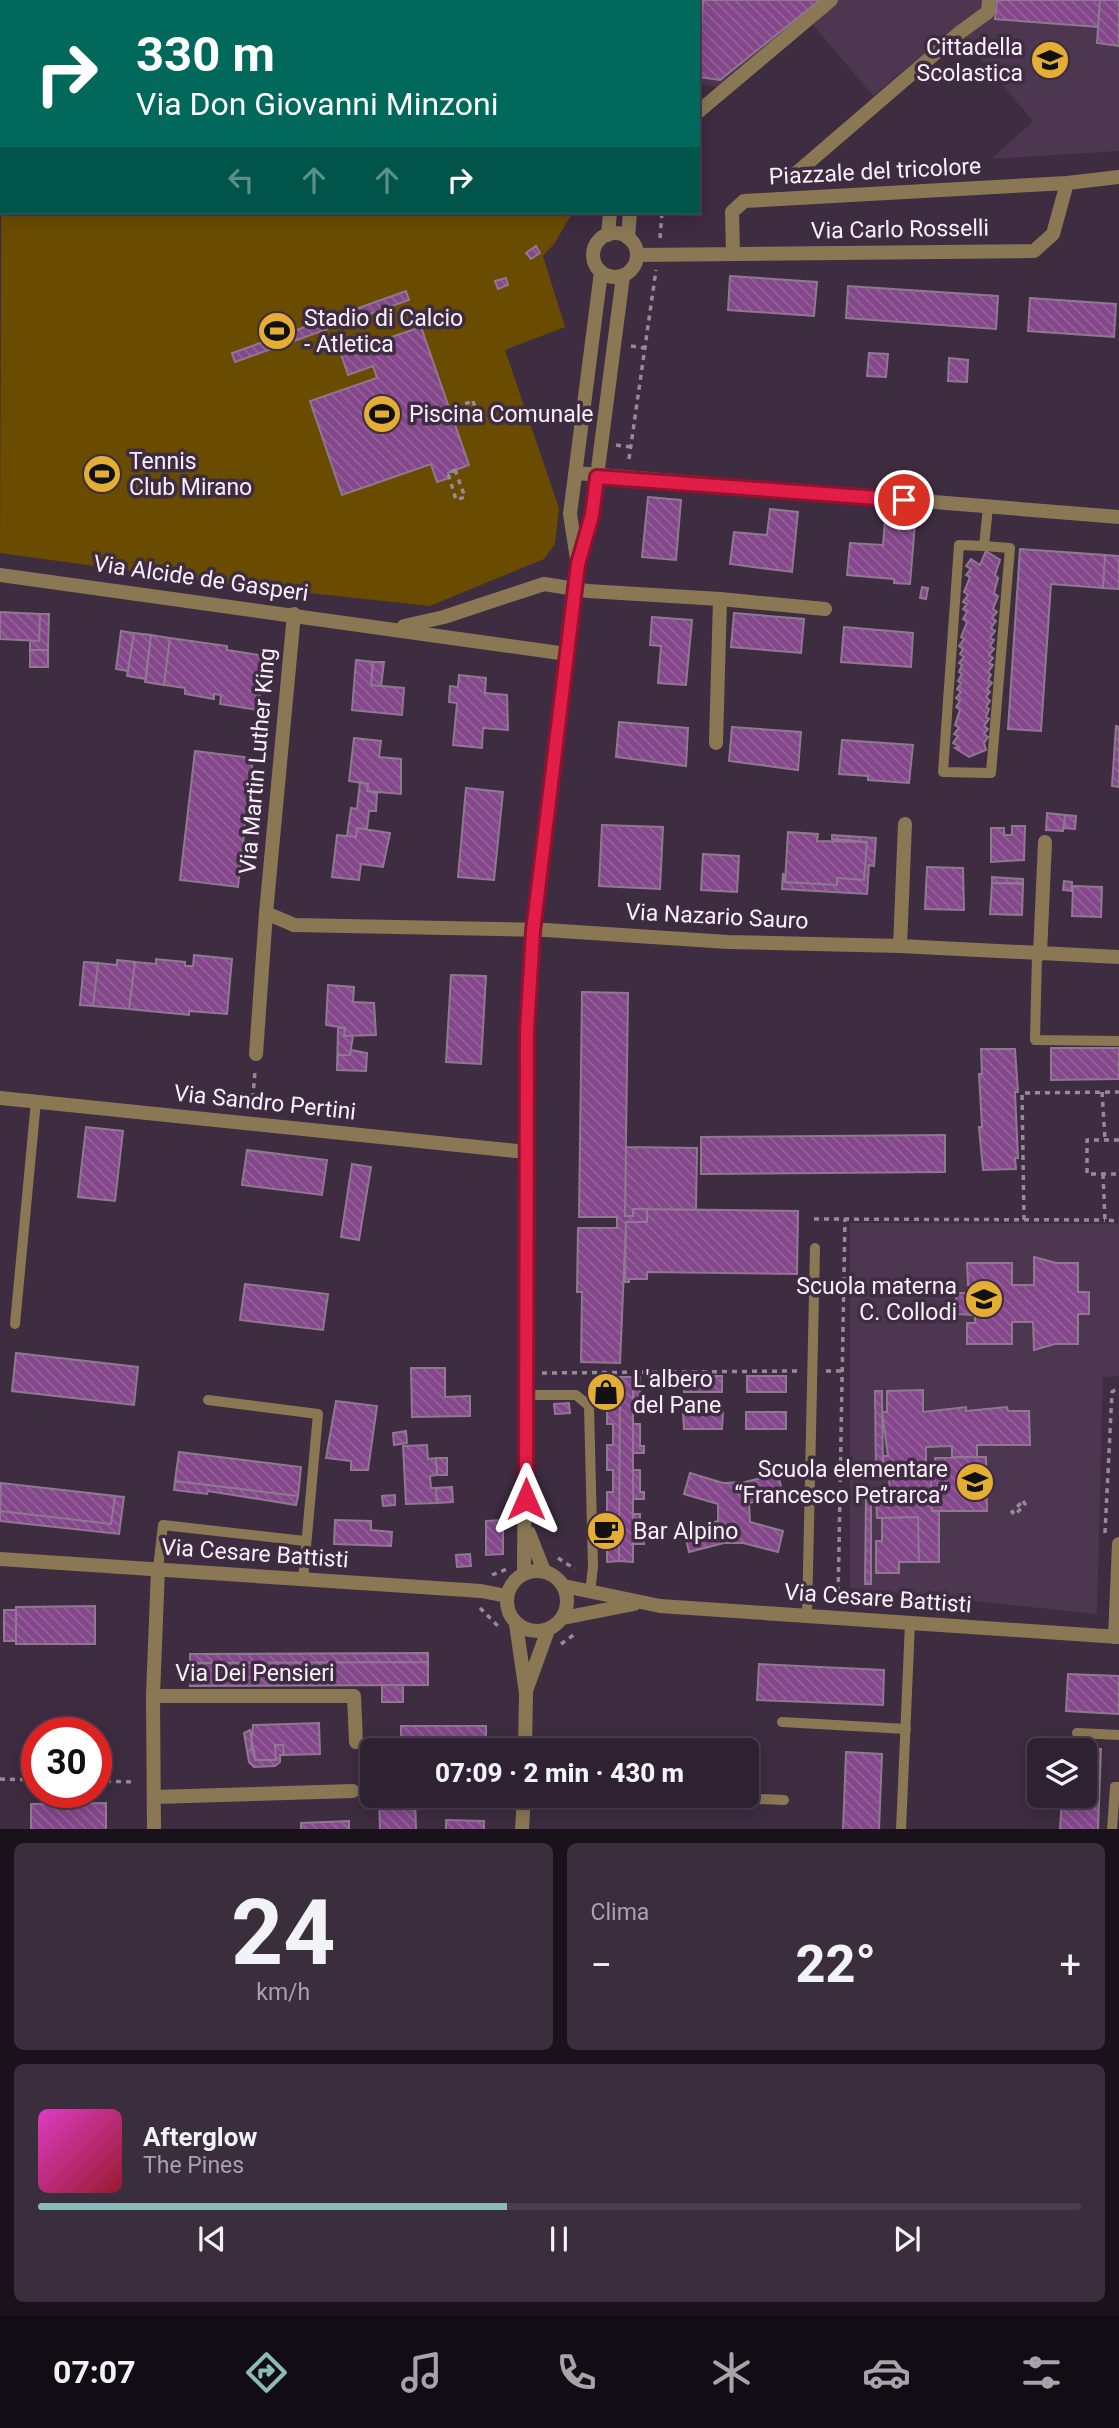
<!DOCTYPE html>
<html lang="it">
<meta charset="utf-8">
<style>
:root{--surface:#2e2131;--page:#3a2e3d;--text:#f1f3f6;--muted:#a7a3ab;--line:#493e4d;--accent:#8bbbb9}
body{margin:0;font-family:Roboto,sans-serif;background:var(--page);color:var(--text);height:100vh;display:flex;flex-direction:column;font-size:26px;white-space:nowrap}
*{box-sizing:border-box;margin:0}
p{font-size:23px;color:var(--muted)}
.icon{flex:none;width:38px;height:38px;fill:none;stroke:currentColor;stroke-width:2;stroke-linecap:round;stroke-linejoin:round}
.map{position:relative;height:1829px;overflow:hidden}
.side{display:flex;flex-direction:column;gap:14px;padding:14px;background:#19121b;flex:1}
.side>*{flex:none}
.hud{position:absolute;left:0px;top:0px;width:700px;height:214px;box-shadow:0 4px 18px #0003,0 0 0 2px var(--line);background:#00695c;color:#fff;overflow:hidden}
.controls{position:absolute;left:1027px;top:1738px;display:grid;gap:14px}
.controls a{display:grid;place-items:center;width:70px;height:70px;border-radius:10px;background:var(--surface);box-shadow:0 4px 18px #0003,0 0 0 2px var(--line);font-size:35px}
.speed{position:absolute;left:21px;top:1717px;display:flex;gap:14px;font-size:35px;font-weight:700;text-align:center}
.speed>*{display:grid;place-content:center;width:91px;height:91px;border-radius:50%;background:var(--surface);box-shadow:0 4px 18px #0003,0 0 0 2px var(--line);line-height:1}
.speed .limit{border:10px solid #d22;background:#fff;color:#111}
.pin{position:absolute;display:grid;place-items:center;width:60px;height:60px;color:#fff;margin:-30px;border:4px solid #fff;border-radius:50%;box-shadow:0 2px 7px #0007}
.me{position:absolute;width:77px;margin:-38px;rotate:0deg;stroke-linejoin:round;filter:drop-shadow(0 0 5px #0008)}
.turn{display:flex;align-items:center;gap:24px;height:147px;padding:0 21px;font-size:32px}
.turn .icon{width:91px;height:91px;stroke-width:2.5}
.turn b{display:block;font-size:49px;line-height:60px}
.lanes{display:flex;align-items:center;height:66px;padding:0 21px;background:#0003;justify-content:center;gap:35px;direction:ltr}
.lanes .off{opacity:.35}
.big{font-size:52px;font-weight:800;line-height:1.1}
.side .card{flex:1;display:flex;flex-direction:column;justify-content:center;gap:10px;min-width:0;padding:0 24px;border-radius:10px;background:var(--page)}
.side .dial{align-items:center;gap:0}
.dial b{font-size:91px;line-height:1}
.song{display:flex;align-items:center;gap:21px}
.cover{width:84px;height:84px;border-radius:10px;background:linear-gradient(135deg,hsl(310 70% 55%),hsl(350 70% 35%))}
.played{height:7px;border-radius:4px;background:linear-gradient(90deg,var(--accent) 45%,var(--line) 45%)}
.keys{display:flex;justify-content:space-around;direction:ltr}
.heat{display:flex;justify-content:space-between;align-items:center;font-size:38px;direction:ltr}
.side .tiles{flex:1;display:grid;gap:14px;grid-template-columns:1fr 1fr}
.card:last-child{grid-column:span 2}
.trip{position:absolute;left:360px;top:1738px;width:399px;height:70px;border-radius:10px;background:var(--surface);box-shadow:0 4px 18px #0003,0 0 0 2px var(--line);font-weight:800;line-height:70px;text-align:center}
.tab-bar{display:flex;height:112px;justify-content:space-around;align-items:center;background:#120d14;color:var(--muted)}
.tab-bar .icon{width:49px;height:49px}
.tab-bar .selected{color:var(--accent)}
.tab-bar b{font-size:32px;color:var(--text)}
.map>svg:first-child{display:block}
</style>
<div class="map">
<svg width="1119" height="1830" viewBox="0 0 1119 1830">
<defs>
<pattern id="building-back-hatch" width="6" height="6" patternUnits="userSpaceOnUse" patternTransform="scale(1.75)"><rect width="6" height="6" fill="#83478a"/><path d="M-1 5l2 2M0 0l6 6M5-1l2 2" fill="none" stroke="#95629b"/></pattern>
</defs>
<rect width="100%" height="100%" fill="#3e2c41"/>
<path fill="#4d3650" d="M701 0H1119V151L991 159 1033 121 954 28 873 96 804 14 718 87 698 83Z
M850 1223 1119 1224V1376L1103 1377 1097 1614 850 1588Z"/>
<path fill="#6a4c00" d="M67 0H543L545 2H64Z
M2 49V212H573L554 244 543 256 565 327 505 350 559 508 555 544 544 559 430 606 218 583 0 553Z"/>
<path fill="url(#building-back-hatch)" stroke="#8f7991" stroke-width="2" d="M182 0H280L177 2Z
M703 0H820L720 80 698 77Z
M997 0H1100L1098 27 995 19Z
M1100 0H1119V46L1097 43Z
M536 246 540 253 531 259 526 253Z
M730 276 817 282 814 316 728 310Z
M506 278 508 285 498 289 495 281Z
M848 286 998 296 996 329 846 318Z
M406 291 409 300 235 362 232 353Z
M1030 298 1116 304 1114 337 1028 331Z
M421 327 469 465 448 473 449 478 437 482 431 464 342 495 310 401 377 378 373 366 348 375 341 354Z
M869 353 888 354 886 377 867 376Z
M949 358 968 360 967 382 948 381Z
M648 497 681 500 676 560 642 557Z
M770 509 798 512 792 572 730 564 734 532 767 535Z
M885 520 915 523 910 584 894 583V579L847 575 850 543 883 545Z
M1020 549 1105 555 1103 588 1051 584 1041 731 1008 729Z
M986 551 1000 560 995 575 998 578 994 593 998 596 993 609 997 612 992 618 996 621 991 628 995 631 990 638 994 640 990 646 994 649 989 655 993 658 989 663 993 665 988 672 991 675 988 680 992 683 987 689 990 692 986 697 990 701 986 707 989 709 986 717 989 719 984 726 988 729 984 734 988 737 984 743 986 750 969 757 955 748 959 747 953 743 958 736 954 734 959 728 955 725 960 710 956 707 960 701 956 698 961 692 957 689 961 683 958 681 962 674 959 672 962 665 959 663 964 657 960 654 963 649 959 646 964 639 961 637 967 622 963 619 967 612 963 609 967 604 963 602 968 595 964 592 970 577 966 575 971 569 966 566 971 559 980 565Z
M1105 555 1119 556V589L1103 588Z
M922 587 928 588 926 599 920 598Z
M0 612 40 614 39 641 0 639Z
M734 613 804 619 801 653 731 647Z
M40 614H49L48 650H30V641H39Z
M652 617 692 620 686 685 658 683 661 646 650 645Z
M844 627 913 633 911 667 841 662Z
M121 631 134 633 128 671 116 669Z
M134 633 151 635 146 679 127 676Z
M151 635 170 638 164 685 145 682Z
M170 638 227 646V650L265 656 258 710 220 704 221 695 214 694V699L185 694V688L164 685Z
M30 650H48V667H30Z
M356 660 373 662 371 685 404 688 402 715 352 710Z
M373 662H384L381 686 371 685Z
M459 675 486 678 485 693 507 695 508 730 483 728 482 748 453 745 457 703 449 702 450 686 458 687Z
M619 722 688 728 686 766 616 757Z
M1116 726 1119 727V787L1112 786Z
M732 727 801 732 798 770 729 761Z
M354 738 381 741 379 757 401 759V794L367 791 368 784 349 781Z
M842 740 913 745 909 783 868 780V776L839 774Z
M195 751 253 758 238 887 180 880Z
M360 782 368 784 367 791 377 793 376 811H369L367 829 357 828 356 837 347 836 351 808 357 809Z
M466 788 503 792 494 880 458 877Z
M1047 813 1065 815 1063 831 1046 830Z
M1065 815 1076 816 1075 829 1064 828Z
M602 825 663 827 660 889 599 886Z
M1012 826H1025L1024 860 991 862V828H1004V835H1012Z
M357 828 390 833 383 867 361 864 359 880 332 877 337 835 356 837Z
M788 832 818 834 817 841 867 842 864 880 837 878V885L785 882Z
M832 835 876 838 874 866 869 865 867 894 782 889 783 873 785 882 837 885V878L864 880 867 842 832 839Z
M703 854 739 856 737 892 701 890Z
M927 867 963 868 964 910 925 909Z
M992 877 1023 879V883H992Z
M1064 881 1072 882 1071 891 1063 890Z
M992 883 1023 884 1022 915 990 914Z
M1073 886 1102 887 1101 917 1072 916Z
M194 955 232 959 227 1014 189 1011V1015L129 1009 135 962 156 964V959L185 962V966H193Z
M117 960 135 962 129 1009 93 1006 98 963 117 965Z
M84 962 98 963 93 1006 80 1005Z
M451 975 486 976 481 1064 446 1062Z
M328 985 354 987 353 1002 374 1003 376 1035 344 1036 345 1028 326 1025Z
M582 992 628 993 625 1216H633V1209H647V1222H626L620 1363 581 1362 582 1292H577L578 1228H617V1217H579Z
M338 1028H345L344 1036H353L350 1055H338L337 1070Z
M1051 1048H1119V1079L1051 1080Z
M981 1049H1015L1018 1092H1015L1018 1158H1015L1016 1169 983 1170 979 1127H982L979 1074H982Z
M351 1050 367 1053 366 1071 337 1070 338 1055H350Z
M86 1127 123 1131 115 1201 78 1197Z
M945 1135V1172L701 1174V1137Z
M626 1147 697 1148 696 1210 633 1209V1216H625Z
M247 1150 327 1160 322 1195 242 1185Z
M352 1164 371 1167 359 1240 341 1237Z
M647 1209 798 1211 797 1274 647 1272V1279H629V1282H625L626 1222H647Z
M1034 1257 1056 1263H1078V1292H1089V1314H1078V1344H1055L1034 1350 1033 1322H1012V1344H967V1323H975V1315L957 1314 956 1293H975V1285H968L967 1263H1012V1285H1034Z
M245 1284 328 1294 323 1330 240 1320Z
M16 1353 138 1367 134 1405 12 1391Z
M411 1368H445V1397L470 1396V1416L412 1417Z
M684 1376H722V1392H684Z
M747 1376H786V1392H747Z
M613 1377H620L619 1561 607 1562V1537H612V1516H607V1492H613V1470H607V1445H613V1424H607V1400H613Z
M620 1377H633V1562L619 1561Z
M633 1377H640V1400H644L645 1407H634Z
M923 1390V1412L966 1407V1411L1007 1407 1008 1411H1029L1030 1445H977V1457H952V1446L926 1447V1476H931L932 1511H939V1562H919L918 1517 877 1518 876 1499H890L889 1476H883V1456H888L882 1412H887V1391Z
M875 1391H882L883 1476H876Z
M336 1401 377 1406 368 1470H351V1461L326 1458Z
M569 1403 570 1413 555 1414 554 1404Z
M683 1412H723L722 1429H684Z
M746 1412H786V1429H746Z
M633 1424H640V1446H644V1453H633Z
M406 1431 407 1443 394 1445 393 1433Z
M427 1445 428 1459 436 1458 437 1475 430 1476 431 1488H436L437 1503 406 1504 403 1446Z
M179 1452 301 1467 298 1496 175 1481Z
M977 1457H986L987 1511H932L931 1476H935V1458Z
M436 1458H447V1475H437Z
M633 1470H640V1492H644V1499H633Z
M690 1473 723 1483 745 1482 778 1474 783 1495 749 1503 750 1522 783 1531 778 1552 743 1543H724L689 1552 684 1531 718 1521V1504L684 1494Z
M175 1481 298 1496 296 1505 208 1491 207 1494 174 1490Z
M1 1483 115 1496 111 1524 0 1511Z
M452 1487 453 1502 437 1503 436 1488Z
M395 1495V1505L383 1506 382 1496Z
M115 1496 124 1497 119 1534 0 1521V1511L111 1524Z
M866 1498H871V1584H865Z
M633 1514H640V1537H644V1544H633Z
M918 1517 919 1562H899V1573H876V1541H882V1518Z
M335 1520 371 1521V1530L392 1532 391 1546 334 1544Z
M503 1520V1554L486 1555V1521Z
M470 1554 471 1566 457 1567 456 1555Z
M95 1606V1644H16V1607Z
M4 1610H16V1641H4Z
M428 1653V1662L190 1663V1654Z
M428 1662V1685L190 1686V1663Z
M759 1664 884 1670 883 1705 757 1700Z
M1068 1674 1119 1676V1714L1066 1711Z
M382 1685H403V1702H382Z
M319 1723 320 1754 284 1755 283 1745H275L276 1760H255L254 1750H251L253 1725Z
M401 1726H486V1750H401Z
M250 1730 255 1760H276L275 1745H283L284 1755H280V1762L275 1766 254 1767 249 1762 244 1733Z
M572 1737 755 1744 754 1776H747V1750H572Z
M1064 1748 1101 1749 1098 1830H1060L1062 1796H1085V1750Z
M846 1752 882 1754 879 1830H843Z
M379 1796H415L416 1830H380Z
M106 1803V1830H31V1804Z
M446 1820 484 1821V1830H446Z
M349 1821V1830H301V1823Z"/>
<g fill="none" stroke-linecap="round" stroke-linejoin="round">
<path stroke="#98899a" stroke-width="3.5" stroke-dasharray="5 5" stroke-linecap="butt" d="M692 2V0
M660 238 662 212
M631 346 645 348
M473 401 476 410 452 418 450 409Z
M616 445 631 447
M629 459 656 270
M455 470 465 497 456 500 448 473Z
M1102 1092 1105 1139
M252 1108 255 1071
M1119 1140H1087V1174H1119
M1103 1174 1105 1220 1119 1221
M814 1219 1105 1220
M1024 1220 1022 1093 1119 1092
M826 1371H841
M542 1373 797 1371
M1023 1501 1025 1504 1015 1515 1012 1512Z
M1105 1533 1112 1392 1119 1387
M558 1558 575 1569
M492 1575 507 1569
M838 1602 845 1219
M480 1608 498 1626
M561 1644 575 1634
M0 1779 37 1780
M96 1781 136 1782"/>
<path stroke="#8a7854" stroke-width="10" d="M984 546 959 545 943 772 991 773 1010 548 984 546 988 507
M1037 954 1035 1040 1119 1041
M15 1324 36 1101
M526 1395H576L589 1406 593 1567 590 1593
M208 1400 318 1414 303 1580
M158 1568 163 1525 305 1541
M807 1616 815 1248
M782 1722 906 1729
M1077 1733 1119 1735
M690 1796 784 1800
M901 1830 910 1623
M1112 1830 1115 1787H1119"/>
<path stroke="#8a7854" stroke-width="14" d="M698 112 831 0
M794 175 959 33 988 12 989 0"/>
<path stroke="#8a7854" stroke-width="14" d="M565 0 566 2
M628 2 629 0
M649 2V0
M593 255a22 22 0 1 1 44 0a22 22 0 1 1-44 0Z
M608 235 610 212
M628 238 630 212
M733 254 732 212 744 201 1067 183 1119 177
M637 255 1034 251 1053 234 1067 183
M576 473 1119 517
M577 559 570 514 601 272
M0 575 567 654
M294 614 266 913 294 925 546 930 728 942 900 946 1119 957
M404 626 444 617 544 584 588 591 720 599
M716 743 720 599 825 609
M900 946 905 824
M1040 954 1045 842
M256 1054 266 913
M0 1098 526 1152
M529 1533 544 1571
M524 1573 527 1031 533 931 578 564 592 515 623 276
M1115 1637 1119 1544
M153 1696H354L356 1742
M155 1797 353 1791
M154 1830 153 1696 158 1568"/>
<path stroke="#8a7854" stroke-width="14" d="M0 1559 481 1591 507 1596
M507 1601a30 30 0 1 1 60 0a30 30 0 1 1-60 0Z
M564 1586 660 1606 1119 1637
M563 1618 634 1604
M516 1624 526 1693 525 1750
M527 1688 548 1630
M522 1830 524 1796"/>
</g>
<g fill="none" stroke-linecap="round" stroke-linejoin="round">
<defs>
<path id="route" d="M526 1499 527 1031 533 931 578 564 592 515 597 477 904 500"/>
</defs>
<use href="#route" stroke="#92132f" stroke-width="18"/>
<use href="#route" stroke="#e11d48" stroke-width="12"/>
</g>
<defs>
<symbol id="school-disc" viewBox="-11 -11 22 22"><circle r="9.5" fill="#e4ae35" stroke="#3e2c41"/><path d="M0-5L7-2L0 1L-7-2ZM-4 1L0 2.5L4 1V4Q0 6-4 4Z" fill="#111"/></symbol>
<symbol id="stadium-disc" viewBox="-11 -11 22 22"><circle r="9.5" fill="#e4ae35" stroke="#3e2c41"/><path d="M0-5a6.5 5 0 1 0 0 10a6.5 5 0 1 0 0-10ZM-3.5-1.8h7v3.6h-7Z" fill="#111"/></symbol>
<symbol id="shop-disc" viewBox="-11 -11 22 22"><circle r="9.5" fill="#e4ae35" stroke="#3e2c41"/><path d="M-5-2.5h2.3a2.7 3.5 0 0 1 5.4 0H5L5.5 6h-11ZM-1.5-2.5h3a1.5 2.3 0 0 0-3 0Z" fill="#111"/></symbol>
<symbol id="cafe-disc" viewBox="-11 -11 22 22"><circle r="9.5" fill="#e4ae35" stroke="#3e2c41"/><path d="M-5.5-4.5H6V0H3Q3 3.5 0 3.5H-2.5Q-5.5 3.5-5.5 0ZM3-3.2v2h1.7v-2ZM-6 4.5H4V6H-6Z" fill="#111"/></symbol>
</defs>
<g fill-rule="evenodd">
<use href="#school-disc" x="1028" y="38" width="44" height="44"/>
<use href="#stadium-disc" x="255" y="309" width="44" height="44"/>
<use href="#stadium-disc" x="360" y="392" width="44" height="44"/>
<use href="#stadium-disc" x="80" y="452" width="44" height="44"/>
<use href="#school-disc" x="962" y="1277" width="44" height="44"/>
<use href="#shop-disc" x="584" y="1370" width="44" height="44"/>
<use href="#school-disc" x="953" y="1460" width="44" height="44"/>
<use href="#cafe-disc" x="584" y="1509" width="44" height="44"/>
</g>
<g text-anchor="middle" stroke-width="7" stroke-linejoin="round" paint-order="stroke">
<g font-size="23" fill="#faeefb" stroke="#3e2c41" text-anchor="start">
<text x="1023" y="55" text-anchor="end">Cittadella<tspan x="1023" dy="26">Scolastica</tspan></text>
<text x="304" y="326">Stadio di Calcio<tspan x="304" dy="26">- Atletica</tspan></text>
<text x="409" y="422">Piscina Comunale</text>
<text x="129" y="469">Tennis<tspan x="129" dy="26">Club Mirano</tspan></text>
<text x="957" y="1294" text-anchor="end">Scuola materna<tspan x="957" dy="26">C. Collodi</tspan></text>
<text x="633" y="1387">L'albero<tspan x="633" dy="26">del Pane</tspan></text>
<text x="948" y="1477" text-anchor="end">Scuola elementare<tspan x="948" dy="26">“Francesco Petrarca”</tspan></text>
<text x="633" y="1539">Bar Alpino</text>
</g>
<g font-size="23" fill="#faeefb" stroke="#3e2c41">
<text transform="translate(875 171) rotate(-3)" y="8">Piazzale del tricolore</text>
<text transform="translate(900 229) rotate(-1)" y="8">Via Carlo Rosselli</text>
<text transform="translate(201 578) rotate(8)" y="8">Via Alcide de Gasperi</text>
<text transform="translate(257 761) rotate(-85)" y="8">Via Martin Luther King</text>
<text transform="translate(717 916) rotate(3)" y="8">Via Nazario Sauro</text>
<text transform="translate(265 1102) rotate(6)" y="8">Via Sandro Pertini</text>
<text transform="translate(255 1553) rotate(4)" y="8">Via Cesare Battisti</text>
<text transform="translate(878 1598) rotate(4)" y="8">Via Cesare Battisti</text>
<text x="255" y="1681">Via Dei Pensieri</text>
</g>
</g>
</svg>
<div class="controls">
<a><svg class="icon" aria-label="layers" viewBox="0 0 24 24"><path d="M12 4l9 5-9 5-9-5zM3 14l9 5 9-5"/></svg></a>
</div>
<div class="speed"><div class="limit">30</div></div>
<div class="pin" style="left:904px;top:500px;background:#d93025"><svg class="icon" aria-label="arrive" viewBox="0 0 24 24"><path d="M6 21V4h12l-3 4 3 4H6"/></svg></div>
<svg class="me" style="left:526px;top:1499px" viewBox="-20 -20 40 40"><path d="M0-17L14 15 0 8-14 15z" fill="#e11d48" stroke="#fff" stroke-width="4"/></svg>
<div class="trip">07:09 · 2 min · 430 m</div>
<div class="hud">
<div class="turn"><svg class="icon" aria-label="right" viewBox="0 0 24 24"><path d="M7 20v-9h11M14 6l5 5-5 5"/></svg><div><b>330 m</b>Via Don Giovanni Minzoni</div></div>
<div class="lanes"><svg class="icon off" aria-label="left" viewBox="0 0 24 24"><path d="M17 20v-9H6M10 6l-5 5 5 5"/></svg><svg class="icon off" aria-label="ahead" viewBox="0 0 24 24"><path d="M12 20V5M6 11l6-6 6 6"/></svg><svg class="icon off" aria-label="ahead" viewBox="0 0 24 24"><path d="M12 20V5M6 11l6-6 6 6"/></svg><svg class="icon" aria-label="right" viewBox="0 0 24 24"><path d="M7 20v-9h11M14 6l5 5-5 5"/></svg></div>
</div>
</div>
<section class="side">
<div class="tiles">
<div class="card dial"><b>24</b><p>km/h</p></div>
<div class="card"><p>Clima</p>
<div class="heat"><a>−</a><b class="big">22°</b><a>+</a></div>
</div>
<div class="card">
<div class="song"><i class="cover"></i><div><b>Afterglow</b><p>The Pines</p></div></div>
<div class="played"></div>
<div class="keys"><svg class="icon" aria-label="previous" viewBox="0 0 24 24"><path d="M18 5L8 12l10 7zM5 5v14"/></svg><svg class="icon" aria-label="pause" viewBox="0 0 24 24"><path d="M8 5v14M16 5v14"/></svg><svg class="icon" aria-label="next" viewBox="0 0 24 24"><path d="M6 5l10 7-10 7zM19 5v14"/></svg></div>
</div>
</div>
</section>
<nav class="tab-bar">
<b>07:07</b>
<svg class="icon selected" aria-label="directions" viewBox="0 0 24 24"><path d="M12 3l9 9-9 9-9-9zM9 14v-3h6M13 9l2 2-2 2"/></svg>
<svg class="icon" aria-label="music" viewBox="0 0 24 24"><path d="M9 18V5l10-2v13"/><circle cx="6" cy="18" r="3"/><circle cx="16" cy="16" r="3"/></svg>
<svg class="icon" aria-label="phone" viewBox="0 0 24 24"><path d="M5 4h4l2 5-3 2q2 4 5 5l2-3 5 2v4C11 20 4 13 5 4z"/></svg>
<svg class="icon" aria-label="climate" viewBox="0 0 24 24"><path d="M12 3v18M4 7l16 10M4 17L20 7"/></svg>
<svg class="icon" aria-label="car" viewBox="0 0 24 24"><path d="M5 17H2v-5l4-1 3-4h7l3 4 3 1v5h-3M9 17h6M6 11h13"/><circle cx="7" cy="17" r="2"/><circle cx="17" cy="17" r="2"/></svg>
<svg class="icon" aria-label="filters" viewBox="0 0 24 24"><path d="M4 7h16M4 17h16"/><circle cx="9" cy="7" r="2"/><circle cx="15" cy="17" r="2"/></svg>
</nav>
